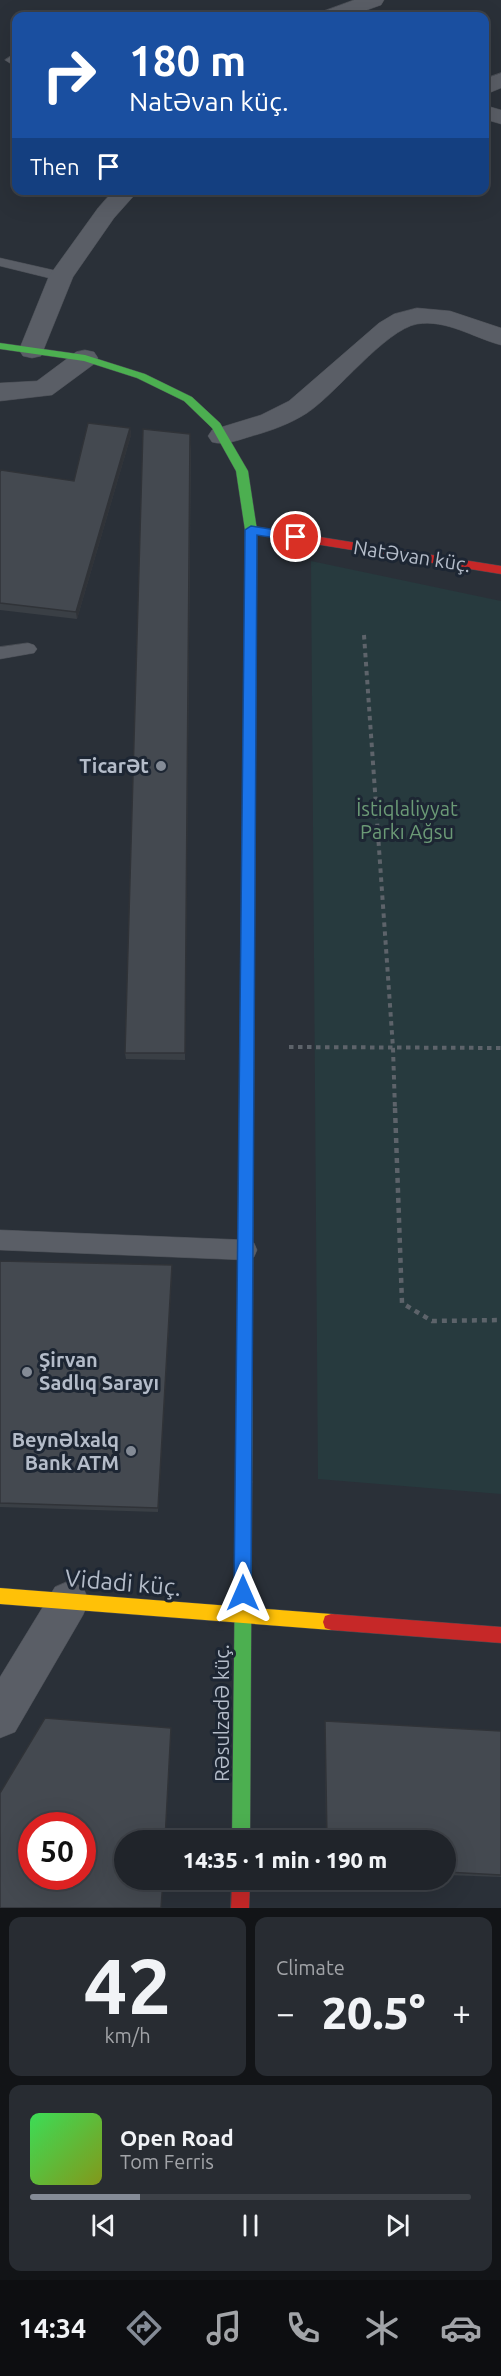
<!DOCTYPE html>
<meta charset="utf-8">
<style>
:root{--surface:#20242a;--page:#282c32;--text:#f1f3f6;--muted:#a2a4a8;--line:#3d4147;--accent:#848b96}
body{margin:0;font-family:Ubuntu,sans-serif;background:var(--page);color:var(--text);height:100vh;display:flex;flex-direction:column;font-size:22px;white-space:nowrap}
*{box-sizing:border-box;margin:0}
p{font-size:20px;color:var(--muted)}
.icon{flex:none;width:33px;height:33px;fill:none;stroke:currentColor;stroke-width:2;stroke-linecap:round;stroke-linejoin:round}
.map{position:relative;height:1908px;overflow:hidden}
.drawer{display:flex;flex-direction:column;gap:9px;padding:9px;background:#121417;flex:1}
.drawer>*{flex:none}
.guide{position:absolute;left:12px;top:12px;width:477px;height:183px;border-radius:12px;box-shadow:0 6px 24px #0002,0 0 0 2px var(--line);background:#1a4fa0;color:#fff;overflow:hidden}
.speed{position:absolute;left:18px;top:1812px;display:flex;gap:12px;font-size:30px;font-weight:700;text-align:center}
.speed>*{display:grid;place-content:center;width:78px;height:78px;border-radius:50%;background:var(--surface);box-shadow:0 6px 24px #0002,0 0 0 2px var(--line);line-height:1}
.speed .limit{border:9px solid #d22;background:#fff;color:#111}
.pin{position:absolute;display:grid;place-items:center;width:51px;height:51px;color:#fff;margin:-26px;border:3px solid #fff;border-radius:50%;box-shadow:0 2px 6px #0007}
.me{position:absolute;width:66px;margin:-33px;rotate:0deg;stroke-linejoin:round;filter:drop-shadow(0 0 4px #0008)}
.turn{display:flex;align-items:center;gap:21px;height:126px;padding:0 18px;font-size:27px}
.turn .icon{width:78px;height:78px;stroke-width:2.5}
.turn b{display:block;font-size:42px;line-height:51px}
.then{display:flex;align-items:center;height:57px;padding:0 18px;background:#0003;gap:12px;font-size:22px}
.big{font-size:45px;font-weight:800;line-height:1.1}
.drawer .widget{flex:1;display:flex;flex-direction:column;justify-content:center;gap:9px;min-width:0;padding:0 21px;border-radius:12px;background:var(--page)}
.drawer .dial{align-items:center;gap:0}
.dial b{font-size:78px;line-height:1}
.song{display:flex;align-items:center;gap:18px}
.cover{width:72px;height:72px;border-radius:9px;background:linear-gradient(135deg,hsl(130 70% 55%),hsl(70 70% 35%))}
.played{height:6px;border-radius:3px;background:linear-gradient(90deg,var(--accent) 25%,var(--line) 25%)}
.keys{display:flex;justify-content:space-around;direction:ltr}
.heat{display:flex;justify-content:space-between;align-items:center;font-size:33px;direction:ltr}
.drawer .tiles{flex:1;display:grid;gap:9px;grid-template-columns:1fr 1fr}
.widget:last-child{grid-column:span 2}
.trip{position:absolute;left:114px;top:1830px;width:342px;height:60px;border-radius:30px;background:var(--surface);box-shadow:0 6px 24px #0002,0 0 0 2px var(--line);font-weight:800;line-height:60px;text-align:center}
.tab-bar{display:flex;height:96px;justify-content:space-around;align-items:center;background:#0d0e11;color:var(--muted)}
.tab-bar .icon{width:42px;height:42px}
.tab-bar .current{color:var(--accent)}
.tab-bar b{font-size:27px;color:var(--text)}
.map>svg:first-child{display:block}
</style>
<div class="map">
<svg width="501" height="1908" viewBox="0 0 501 1908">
<rect width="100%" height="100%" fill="#2a3038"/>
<path fill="#273a3e" d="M311 561 501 601V1494L318 1479Z"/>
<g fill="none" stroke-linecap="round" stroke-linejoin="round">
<defs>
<path id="lane" d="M11 56 16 58V67L5 60Z
M0 258 66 273 68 276 61 281 0 266Z
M28 643 34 645 37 649 34 653 0 659V647Z
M0 1230 246 1240 254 1243 257 1250 254 1257 246 1260 0 1250Z"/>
<path id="street" d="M354 0H384L381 5 350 16H321L324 11Z
M501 73V88L484 95V79Z
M484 105 501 110V124L484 119Z
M114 190H139L114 218 73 277 41 356 32 358 23 356 19 350 49 276 98 208Z
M417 308 450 311 501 328V345C474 338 446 319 417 324 385 330 336 394 307 413 290 424 270 431 252 436 238 440 225 446 212 442L208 436 212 430 261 415 289 401 379 323 394 314Z
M85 350 94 352 98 358 94 364 52 395 0 401V383L37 381 76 352Z
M69 1581 83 1587 89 1601 83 1615 15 1732 0 1738V1677L55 1587Z"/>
<path id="fast" d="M0 343 85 355 145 374 192 397 220 423 248 471 257 530 256 704 254 707 250 709 244 704 245 530 236 471 212 428 184 401 137 378 84 361 0 349Z
M249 840 255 845 253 1225 251 1230 246 1232 241 1230 239 1225 243 845Z
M244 1474 250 1476 252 1482 250 1840H232L236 1482 238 1476Z"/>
<path id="slow" d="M246 1218 251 1220 253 1225 252 1482 250 1488 244 1490 238 1488 236 1482 239 1225 241 1220Z
M0 1588 331 1614 337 1616 339 1622 337 1628 331 1630 0 1604Z"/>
<path id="jam" d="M251 526 501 566V574L247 533 245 530Z
M250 699 256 704 255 845 249 850 243 845 244 704Z
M331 1614 501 1627V1643L331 1630 325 1628 323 1622 325 1616Z
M232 1880H250L249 1908H231Z"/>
</defs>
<use href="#lane" stroke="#484c53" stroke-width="1"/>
<use href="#street" stroke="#484c53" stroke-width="1"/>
<use href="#fast" stroke="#484c53" stroke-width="1"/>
<use href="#slow" stroke="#484c53" stroke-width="1"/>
<use href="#jam" stroke="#484c53" stroke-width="1"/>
<path stroke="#5d636a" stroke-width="4" stroke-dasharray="4.5 4.5" stroke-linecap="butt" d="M364 635 393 1048 395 1110
M289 1047 501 1048"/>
<path stroke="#5d636a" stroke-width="4.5" stroke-dasharray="5 5" stroke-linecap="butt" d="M395 1108 402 1303 432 1321 501 1320"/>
<use href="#lane" fill="#5a5e66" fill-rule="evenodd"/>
<use href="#street" fill="#5a5e66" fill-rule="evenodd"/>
<use href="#fast" fill="#4caf50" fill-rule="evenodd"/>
<use href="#slow" fill="#ffc107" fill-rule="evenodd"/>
<use href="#jam" fill="#c62828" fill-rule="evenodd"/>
</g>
<path fill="#3a3f45" d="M130 428 131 435 77 619 0 610V472L74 481Z
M191 442 185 1060 126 1059 125 1053Z
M0 1261 172 1271 158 1512 0 1507Z
M325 1721 501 1731V1877L446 1875V1840H326Z"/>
<path fill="#303338" d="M130 428 131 435 77 619 76 612Z
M172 1265V1271L158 1512V1508Z"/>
<path fill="#444950" stroke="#303338" stroke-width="1.5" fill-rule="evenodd" d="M88 423 130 428 76 612 0 603V472L1 470 74 481Z
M143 429 190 434 185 1053H125Z
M0 1261 172 1265 158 1508 0 1503Z
M45 1718 171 1728 165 1840H124V1880H163L161 1908H0V1793ZM32 1826H82V1876H32Z
M325 1721 501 1731V1875L446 1872V1840H327Z"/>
<path fill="#1a73e8" stroke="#114b97" stroke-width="1.5" d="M251 526 296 533 302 537 296 541 257 535 251 1593 249 1599 243 1602 237 1599 234 1593 245 530Z"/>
<g fill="#848b96" stroke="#1d2633" stroke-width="2">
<circle cx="161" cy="766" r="6"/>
<circle cx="27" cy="1372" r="6"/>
<circle cx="131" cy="1451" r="6"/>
</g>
<g text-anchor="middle" stroke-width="6" stroke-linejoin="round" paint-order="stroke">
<g font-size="20" fill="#b4bcc9" stroke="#1d2633">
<text transform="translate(412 556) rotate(9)" y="7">Natəvan küç.</text>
<text transform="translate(222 1713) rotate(-90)" y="7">Rəsulzadə küç.</text>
</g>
<g font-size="20" font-weight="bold" fill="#b4bcc9" stroke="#1d2633" text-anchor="end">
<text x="149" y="773">Ticarət</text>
<text x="39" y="1367" text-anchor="start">Şirvan<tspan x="39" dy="23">Sadlıq Sarayı</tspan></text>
<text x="119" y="1447">Beynəlxalq<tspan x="119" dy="23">Bank ATM</tspan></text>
</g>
<g font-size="20" fill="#6b9a76" stroke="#1d2633">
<text x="407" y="816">İstiqlaliyyat<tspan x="407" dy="23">Parkı Ağsu</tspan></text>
</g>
<g font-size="24" fill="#b4bcc9" stroke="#1d2633">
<text transform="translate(123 1583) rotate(5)" y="8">Vidadi küç.</text>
</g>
</g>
</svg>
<div class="speed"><div class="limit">50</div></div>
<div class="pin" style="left:296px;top:537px;background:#d93025"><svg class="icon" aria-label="arrive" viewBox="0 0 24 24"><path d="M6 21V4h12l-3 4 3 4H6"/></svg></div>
<svg class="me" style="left:243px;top:1593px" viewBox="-20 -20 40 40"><path d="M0-17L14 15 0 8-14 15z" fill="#1a73e8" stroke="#fff" stroke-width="4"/></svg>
<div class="trip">14:35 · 1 min · 190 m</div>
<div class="guide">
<div class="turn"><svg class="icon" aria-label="right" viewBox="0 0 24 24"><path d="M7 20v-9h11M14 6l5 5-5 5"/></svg><div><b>180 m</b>Natəvan küç.</div></div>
<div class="then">Then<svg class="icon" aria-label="arrive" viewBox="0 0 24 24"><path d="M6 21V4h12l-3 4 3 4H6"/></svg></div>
</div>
</div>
<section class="drawer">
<div class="tiles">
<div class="widget dial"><b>42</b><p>km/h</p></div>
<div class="widget"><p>Climate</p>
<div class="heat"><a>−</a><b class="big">20.5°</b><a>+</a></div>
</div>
<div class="widget">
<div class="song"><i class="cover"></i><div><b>Open Road</b><p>Tom Ferris</p></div></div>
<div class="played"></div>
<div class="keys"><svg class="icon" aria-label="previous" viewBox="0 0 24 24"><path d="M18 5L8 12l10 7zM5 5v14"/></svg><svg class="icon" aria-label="pause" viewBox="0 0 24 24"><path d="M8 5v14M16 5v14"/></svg><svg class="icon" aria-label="next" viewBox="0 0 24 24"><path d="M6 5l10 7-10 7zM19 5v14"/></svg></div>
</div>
</div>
</section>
<nav class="tab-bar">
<b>14:34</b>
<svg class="icon current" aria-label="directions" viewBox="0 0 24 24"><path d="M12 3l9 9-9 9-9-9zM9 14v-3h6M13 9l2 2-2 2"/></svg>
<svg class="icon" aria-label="music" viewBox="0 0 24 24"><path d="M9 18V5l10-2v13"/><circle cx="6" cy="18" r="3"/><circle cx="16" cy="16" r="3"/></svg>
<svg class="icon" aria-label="phone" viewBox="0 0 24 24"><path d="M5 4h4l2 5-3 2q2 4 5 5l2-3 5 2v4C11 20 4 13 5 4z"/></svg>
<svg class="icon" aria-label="climate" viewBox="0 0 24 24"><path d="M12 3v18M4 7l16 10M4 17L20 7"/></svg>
<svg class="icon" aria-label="car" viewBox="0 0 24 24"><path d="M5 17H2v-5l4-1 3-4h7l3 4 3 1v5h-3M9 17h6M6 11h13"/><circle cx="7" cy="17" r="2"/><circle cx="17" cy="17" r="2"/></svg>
</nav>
